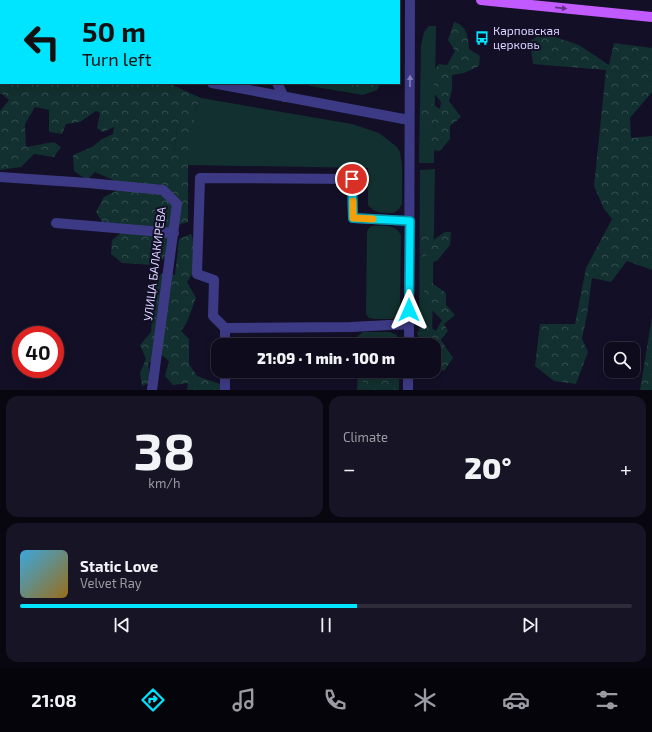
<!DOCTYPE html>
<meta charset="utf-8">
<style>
:root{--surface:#0e0b1c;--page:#171425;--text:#f1f3f6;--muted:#9b9ba3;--line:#2e2b3b;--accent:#00e5ff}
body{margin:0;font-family:"Exo 2",sans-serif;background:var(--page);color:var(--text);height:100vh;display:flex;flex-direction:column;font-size:15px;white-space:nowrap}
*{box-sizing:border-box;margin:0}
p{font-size:13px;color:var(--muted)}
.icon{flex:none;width:22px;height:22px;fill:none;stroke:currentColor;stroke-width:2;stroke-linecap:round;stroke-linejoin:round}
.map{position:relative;height:390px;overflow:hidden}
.side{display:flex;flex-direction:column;gap:6px;padding:6px;background:#08060f;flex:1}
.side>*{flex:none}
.hud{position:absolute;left:0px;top:0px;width:400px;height:84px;box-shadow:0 2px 10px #0003,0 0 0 1px var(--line);background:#00e5ff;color:#111;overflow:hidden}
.fabs{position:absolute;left:604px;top:342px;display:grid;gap:8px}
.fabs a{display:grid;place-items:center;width:36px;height:36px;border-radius:8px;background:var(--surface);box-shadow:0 2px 10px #0003,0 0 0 1px var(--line);font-size:20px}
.speed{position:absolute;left:12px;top:326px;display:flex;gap:8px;font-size:20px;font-weight:700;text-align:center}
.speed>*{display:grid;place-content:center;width:52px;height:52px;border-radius:50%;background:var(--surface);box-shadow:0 2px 10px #0003,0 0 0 1px var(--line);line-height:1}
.speed .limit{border:6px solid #d22;background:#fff;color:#111}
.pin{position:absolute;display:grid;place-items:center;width:34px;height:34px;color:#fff;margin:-17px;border:2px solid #fff;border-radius:50%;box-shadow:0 1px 4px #0007}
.me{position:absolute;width:44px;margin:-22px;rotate:0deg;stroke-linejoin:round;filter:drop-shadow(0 0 3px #0008)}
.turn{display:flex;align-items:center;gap:14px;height:84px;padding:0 16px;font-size:18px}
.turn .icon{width:52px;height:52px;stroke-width:2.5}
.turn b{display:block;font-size:28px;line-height:34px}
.big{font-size:30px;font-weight:800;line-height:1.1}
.side .widget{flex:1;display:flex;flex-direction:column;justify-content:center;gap:6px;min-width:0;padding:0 14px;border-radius:12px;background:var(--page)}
.side .dial{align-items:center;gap:0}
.dial b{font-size:52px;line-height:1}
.song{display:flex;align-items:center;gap:12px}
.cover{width:48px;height:48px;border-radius:6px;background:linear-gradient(135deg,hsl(200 70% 55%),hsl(40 70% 35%))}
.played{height:4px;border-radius:2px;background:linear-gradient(90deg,var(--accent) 55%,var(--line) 55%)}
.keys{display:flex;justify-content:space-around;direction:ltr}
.heat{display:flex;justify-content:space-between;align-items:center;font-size:22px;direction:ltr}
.side .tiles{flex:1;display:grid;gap:6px;grid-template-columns:1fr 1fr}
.widget:last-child{grid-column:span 2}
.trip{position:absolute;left:211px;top:338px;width:230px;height:40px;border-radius:12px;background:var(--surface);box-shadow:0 2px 10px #0003,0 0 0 1px var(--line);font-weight:800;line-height:40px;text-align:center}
.tabs{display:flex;height:64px;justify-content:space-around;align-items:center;background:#06040b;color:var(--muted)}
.tabs .icon{width:28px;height:28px}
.tabs .on{color:var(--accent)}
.tabs b{font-size:18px;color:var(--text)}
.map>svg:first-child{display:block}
</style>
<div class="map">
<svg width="652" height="390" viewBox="0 0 652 390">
<defs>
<pattern id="forest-crowns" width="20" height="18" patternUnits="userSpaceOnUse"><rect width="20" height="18" fill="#12302f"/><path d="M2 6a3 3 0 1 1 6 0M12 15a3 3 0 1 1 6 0" fill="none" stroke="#344d4e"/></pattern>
</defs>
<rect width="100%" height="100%" fill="#130f26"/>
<path fill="#12302f" d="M429 26H436L434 163H419L421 45 424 32Z
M305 83H381L377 90 363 95 310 86Z
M201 98 352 124 379 133 397 147 400 152 402 165V204L399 209 394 213C384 213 375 214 368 205V168L187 165 188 145 174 151 177 132 193 115Z
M435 169 432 345H419L420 170Z
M373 226C384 226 395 224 401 235L400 310 398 316 394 319H374L369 318 366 314 367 231 370 227Z
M363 332H390L397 335 399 345H358V336Z
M358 371H399V390H357Z"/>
<path fill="url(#forest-crowns)" d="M454 22C467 26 468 36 469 49L480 56 479 66 464 73 452 75V90L449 101 461 117 450 126V139L440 151 433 150 427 135 433 126 425 123 421 111 429 102 440 109 441 102 432 90 435 81 431 74 439 64 447 65 455 51 448 40Z
M543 33 579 45 609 65 614 43 652 48V92L630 118 631 138 652 136V270L627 261 611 282 592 278 587 315 582 339 588 352 576 384 554 381 535 366 540 324H575L586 268 612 219 604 209 594 186 606 70 533 64 530 41Z
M0 35H1V83H168L201 98 193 115 195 127 188 133 177 132 174 151 188 144V222L170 227 165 258 153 265 122 263 111 254 112 240 120 234 119 223H103L96 212 104 197 118 190 117 182 95 172 87 180 74 171 73 155 92 147 102 139 113 134 114 127 103 132 97 128 100 113 96 111 80 122 66 124 62 134 49 132V110L35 107 25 124 26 147 54 142 61 147 54 157 34 154 21 167 0 170V111L9 100 2 94H0Z
M356 83H378C372 93 359 92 348 92L351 86Z
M430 226 433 240 445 232H451L450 245 437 261 432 262 427 255 422 257 421 230Z
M191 234 194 243 193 273 187 282 196 298 187 322 181 331 189 339V364L197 376 220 384 221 390H187L188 383 173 385 165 376 169 361 159 353 148 364 151 382 142 386 140 373 146 359 140 345 151 332 155 279 164 272 175 275 179 239Z
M432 283 446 293V305L455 315 444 324 448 331 441 340 453 358 444 371 434 366V345H423L417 333 425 324 436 331 442 320 424 302V290Z
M652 317V390H640Z
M364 371H392L398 390H366L362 380Z"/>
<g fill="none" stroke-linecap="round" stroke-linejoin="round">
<path stroke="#3d3a85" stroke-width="10" d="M148 0 149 1
M0 27H1
M212 83 409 120
M277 83 284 97
M0 177 88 183 163 190 177 204 152 390
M56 223 174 233
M225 328 213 316 214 280 197 274 200 178 352 179 353 218 410 221
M225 345V328L351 327 409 324
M409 345 410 0
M225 390V371
M408 390V371"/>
<path stroke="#c25bff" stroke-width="10" d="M481 0 652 17"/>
</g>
<defs><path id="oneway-solid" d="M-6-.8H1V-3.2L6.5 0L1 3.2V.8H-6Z"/></defs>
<use fill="#623188" href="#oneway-solid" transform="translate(561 8) rotate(6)"/>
<use fill="#837fbc" href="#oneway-solid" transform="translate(410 81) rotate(-89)"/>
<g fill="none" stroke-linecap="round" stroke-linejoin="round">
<defs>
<path id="route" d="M352 179 353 218 410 221 409 310"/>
</defs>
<use href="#route" stroke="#0095a6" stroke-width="10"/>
<use href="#route" stroke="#00e5ff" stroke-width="7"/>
<path stroke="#f59e0b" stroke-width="7" d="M353 201V218L373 219"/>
</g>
<defs>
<symbol id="bus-bare" viewBox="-9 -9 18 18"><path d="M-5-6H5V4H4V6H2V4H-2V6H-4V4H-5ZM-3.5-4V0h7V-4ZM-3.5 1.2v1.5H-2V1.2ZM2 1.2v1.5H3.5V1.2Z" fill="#00e5ff" stroke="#130f26" stroke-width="2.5" paint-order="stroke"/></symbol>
</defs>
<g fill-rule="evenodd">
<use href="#bus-bare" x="472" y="28" width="20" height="20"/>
</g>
<g text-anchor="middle" stroke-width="4" stroke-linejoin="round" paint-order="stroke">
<g font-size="12" fill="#d9d4ff" stroke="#130f26" text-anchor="start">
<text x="493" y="35">Карповская<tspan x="493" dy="14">церковь</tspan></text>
</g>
<g font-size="12" fill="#d9d4ff" stroke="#130f26">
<text transform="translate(155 264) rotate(-83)" y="4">УЛИЦА БАЛАКИРЕВА</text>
</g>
</g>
</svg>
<div class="fabs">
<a><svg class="icon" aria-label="search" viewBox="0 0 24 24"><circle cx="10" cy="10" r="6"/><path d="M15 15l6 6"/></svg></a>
</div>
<div class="speed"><div class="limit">40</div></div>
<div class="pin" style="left:352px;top:179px;background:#d93025"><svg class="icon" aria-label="arrive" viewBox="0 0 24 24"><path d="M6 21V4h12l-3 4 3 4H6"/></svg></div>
<svg class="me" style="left:409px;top:310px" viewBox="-20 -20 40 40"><path d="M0-17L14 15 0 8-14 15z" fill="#00e5ff" stroke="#fff" stroke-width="4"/></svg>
<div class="trip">21:09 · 1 min · 100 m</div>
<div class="hud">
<div class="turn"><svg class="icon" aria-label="left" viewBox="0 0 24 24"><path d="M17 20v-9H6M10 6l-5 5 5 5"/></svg><div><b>50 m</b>Turn left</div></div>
</div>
</div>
<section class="side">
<div class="tiles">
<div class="widget dial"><b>38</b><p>km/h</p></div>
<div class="widget"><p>Climate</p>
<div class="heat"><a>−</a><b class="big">20°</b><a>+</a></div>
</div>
<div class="widget">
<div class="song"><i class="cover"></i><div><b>Static Love</b><p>Velvet Ray</p></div></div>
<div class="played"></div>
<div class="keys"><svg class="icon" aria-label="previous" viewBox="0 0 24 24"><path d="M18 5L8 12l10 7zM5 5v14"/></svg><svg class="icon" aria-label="pause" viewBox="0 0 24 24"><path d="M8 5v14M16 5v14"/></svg><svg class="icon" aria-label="next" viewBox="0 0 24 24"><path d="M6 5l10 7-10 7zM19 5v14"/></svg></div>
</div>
</div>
</section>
<nav class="tabs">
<b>21:08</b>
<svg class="icon on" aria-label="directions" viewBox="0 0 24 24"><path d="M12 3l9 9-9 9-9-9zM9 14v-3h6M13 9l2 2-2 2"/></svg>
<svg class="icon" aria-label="music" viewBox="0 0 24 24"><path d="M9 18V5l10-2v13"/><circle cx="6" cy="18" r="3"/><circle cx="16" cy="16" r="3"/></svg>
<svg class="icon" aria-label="phone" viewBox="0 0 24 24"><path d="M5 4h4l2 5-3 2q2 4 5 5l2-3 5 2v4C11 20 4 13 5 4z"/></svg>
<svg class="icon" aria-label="climate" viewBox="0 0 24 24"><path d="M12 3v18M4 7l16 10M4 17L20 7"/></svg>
<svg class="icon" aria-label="car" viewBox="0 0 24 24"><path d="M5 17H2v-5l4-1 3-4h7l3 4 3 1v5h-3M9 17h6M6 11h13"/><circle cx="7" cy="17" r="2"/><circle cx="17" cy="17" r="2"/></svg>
<svg class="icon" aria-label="filters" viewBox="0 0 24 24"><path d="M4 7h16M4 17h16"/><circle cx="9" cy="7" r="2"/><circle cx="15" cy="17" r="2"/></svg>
</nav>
